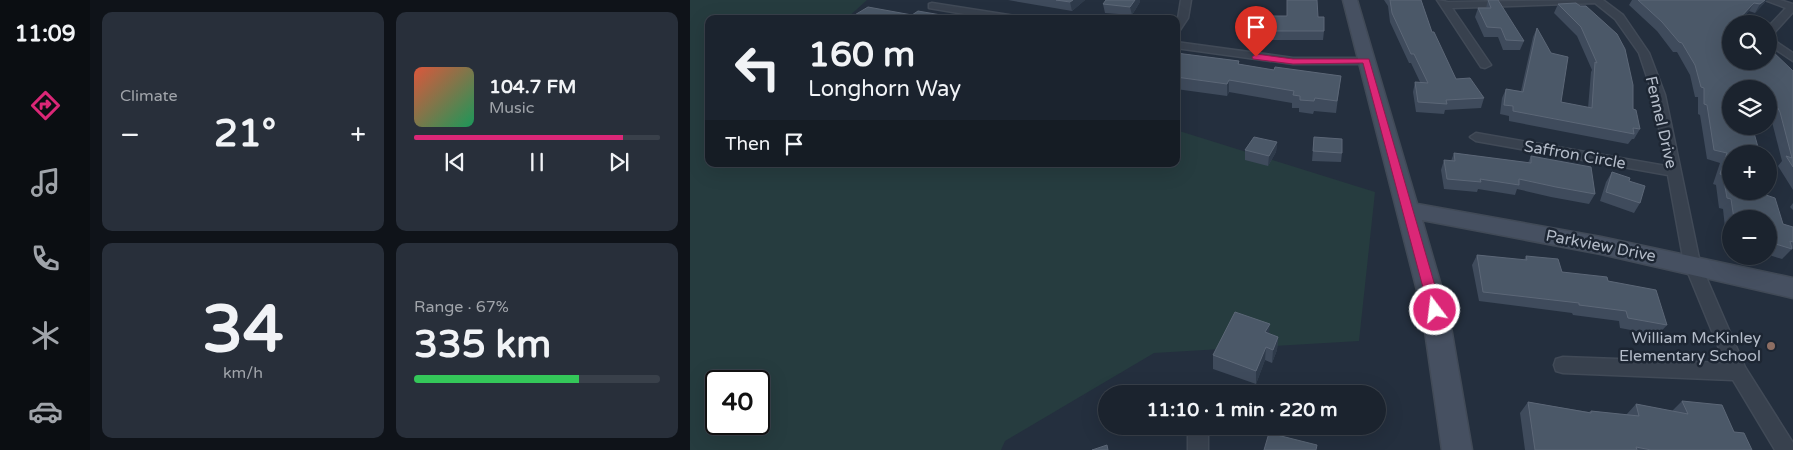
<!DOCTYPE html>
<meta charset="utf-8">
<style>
:root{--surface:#1b232e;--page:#282f3a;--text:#f1f3f6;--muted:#a0a4aa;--line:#39404a;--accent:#db2777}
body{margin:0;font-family:"Varela Round",sans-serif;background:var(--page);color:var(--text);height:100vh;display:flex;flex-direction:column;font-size:19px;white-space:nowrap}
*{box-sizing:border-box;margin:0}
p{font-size:16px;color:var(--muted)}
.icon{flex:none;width:28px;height:28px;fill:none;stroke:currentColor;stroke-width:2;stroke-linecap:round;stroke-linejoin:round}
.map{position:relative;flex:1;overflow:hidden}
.sheet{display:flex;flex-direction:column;gap:12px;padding:12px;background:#0f1319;width:600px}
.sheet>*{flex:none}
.top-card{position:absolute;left:15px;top:15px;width:475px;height:152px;border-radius:10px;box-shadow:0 5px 20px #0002,0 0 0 1px var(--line);background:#1b232e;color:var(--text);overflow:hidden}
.buttons{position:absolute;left:1032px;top:15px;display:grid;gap:10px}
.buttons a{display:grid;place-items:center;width:55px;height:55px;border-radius:50%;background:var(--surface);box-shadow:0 5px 20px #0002,0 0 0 1px var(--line);font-size:25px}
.speed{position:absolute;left:15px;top:370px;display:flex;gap:10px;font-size:25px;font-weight:700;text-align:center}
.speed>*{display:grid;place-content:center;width:65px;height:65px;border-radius:50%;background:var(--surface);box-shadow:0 5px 20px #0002,0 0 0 1px var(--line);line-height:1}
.speed .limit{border:2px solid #111;border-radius:8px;background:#fff;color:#111}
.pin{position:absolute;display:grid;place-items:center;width:42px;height:42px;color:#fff;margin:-51px -21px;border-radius:50% 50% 50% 0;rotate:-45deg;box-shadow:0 0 5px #0007}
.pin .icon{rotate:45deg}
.me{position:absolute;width:55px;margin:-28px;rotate:345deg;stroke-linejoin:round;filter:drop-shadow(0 0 4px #0008)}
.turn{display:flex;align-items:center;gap:18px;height:105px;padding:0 20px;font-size:22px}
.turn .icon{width:65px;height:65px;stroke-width:2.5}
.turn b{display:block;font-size:35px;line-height:42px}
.then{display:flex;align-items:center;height:48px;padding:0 20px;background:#0003;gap:10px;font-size:19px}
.big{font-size:38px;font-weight:800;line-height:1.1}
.sheet .tile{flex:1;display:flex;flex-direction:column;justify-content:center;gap:8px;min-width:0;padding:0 18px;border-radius:10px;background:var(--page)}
.sheet .dial{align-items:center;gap:0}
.dial b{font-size:65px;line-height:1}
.song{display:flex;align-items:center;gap:15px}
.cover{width:60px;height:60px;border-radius:8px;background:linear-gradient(135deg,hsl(10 70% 55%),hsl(150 70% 35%))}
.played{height:5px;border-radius:2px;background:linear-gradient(90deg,var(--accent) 85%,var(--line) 85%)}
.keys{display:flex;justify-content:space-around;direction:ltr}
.heat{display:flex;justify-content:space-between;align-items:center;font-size:28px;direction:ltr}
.charge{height:8px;border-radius:4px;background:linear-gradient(90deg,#34c759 67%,var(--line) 0)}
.sheet .tiles{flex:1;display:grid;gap:12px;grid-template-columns:repeat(2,1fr)}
.trip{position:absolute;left:408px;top:385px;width:288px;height:50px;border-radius:25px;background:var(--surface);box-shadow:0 5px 20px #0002,0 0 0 1px var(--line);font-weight:800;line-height:50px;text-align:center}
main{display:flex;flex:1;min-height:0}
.tabs{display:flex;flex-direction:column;width:90px;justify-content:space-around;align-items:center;background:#0b0e12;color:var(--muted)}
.tabs .icon{width:35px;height:35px}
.tabs .active{color:var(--accent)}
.tabs b{font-size:22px;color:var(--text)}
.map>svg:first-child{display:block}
</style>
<main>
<nav class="tabs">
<b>11:09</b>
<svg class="icon active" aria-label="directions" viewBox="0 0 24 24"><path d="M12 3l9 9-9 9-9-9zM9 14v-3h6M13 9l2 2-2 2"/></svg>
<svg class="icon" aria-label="music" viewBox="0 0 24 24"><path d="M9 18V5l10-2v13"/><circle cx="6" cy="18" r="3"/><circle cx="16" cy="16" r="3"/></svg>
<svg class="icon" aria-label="phone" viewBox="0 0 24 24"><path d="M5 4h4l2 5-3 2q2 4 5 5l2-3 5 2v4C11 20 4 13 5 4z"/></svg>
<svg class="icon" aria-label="climate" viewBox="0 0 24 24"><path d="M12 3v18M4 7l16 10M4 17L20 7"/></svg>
<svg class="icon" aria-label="car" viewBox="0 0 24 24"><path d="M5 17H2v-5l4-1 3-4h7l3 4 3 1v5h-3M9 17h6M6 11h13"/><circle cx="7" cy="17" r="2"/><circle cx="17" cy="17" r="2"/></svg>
</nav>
<section class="sheet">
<div class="tiles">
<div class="tile"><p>Climate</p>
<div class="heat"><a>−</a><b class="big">21°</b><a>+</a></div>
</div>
<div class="tile">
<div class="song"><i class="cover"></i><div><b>104.7 FM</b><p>Music</p></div></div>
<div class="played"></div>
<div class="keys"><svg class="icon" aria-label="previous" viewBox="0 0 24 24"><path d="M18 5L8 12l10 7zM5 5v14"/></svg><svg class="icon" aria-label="pause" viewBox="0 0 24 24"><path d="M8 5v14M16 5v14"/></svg><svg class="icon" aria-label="next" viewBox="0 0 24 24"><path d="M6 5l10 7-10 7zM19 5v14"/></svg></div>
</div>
<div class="tile dial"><b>34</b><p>km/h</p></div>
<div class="tile"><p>Range · 67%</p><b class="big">335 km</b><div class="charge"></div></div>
</div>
</section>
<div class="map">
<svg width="1103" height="450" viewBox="0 0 1103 450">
<rect width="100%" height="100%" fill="#242f3e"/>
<path fill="#263c3f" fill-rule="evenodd" d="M0 0H177L156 19H19V164H486V130L685 192 669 341 464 353 315 441 311 450H0ZM26 381H69V424H26Z"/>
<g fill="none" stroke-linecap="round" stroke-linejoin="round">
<defs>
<path id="street" d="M491 0H501L498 18 490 30 486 31Z
M747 0 758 2 913 0 933 15 959 53 975 95 1010 263 1055 367 1103 443V450H1085L1043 380 873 373 866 371 864 365 866 359 873 357 1035 363 994 263 978 175 786 141 780 137 786 133 976 166 963 95 949 53 925 19 905 3 762 8 801 65 795 68 791 67Z
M1075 0H1090L1103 4V12L1083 34 1079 35V26L1096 8Z
M242 3 325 16 330 19H304L239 8V4Z
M1079 37 1103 53V61L1079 45Z
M486 42 603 58H677L683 61 677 64H603L486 48Z
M506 426 515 428 518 435V450H498V435L501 428Z"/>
<path id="secondary" d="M653 0H667L727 204 911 237 1103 278V298L911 254 732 220 758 310 782 450H752L732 310Z"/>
</defs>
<use href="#street" stroke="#414a57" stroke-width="3"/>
<use href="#secondary" stroke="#414a57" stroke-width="3"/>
<use href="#street" fill="#38414e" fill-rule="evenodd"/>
<use href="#secondary" fill="#465061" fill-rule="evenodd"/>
</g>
<path fill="#3f4b5c" d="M318 0H395L382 11Z
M416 0H450V2L442 15 415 13 413 4Z
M694 0H731L742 32 766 79 794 98 791 108 755 110 754 114 726 112 723 92 725 82H730L721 63H719L700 22 698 6Z
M798 0 834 41 830 50H813L808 37H794L785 17 788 8H796Z
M942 0H1077L1065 13 1059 11 1048 23 1041 61 1103 71V190L1088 166 1092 161 1082 122 1079 115V89H1041L1073 194 1093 224 1103 227V248L1092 259 1079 255V219H1041V239L1036 237 1033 209 1029 208 1026 185 1023 184 1030 163 1017 159 1010 115 1008 114V97H1005L1000 75 987 52H983L967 31 939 5Z
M886 3 943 109 950 129 944 139H942L938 144 819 121V116L810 114 812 98 816 89 831 91 843 37 847 28 871 102 898 108 901 72 902 70 887 36 864 13 868 4Z
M575 16 628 17 634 31 633 40H575Z
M486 53 549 61V64L584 70 651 76 646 113 624 111 623 114 609 112V108H602V103L539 92 537 96 486 89Z
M624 137 652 153 651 162 622 161Z
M587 142 586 152 578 166 555 160V150Z
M764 153 838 163 841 156 905 194 899 204 861 197 827 189 825 195 788 189 787 192 754 189 751 170 754 160 761 161Z
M922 172 950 203 944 213 910 201 916 182Z
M1103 203V210L1100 207Z
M787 255 834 260 836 256 872 272 918 281 977 325 968 335 930 328 929 321 883 315 882 313 789 301 782 265Z
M579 334 588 337 587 350 582 363 575 360 566 384 523 369V355Z
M992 401 1044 432 1062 450H835L830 413 838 402 899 412 901 411 936 415 946 404 982 411Z"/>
<path fill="#2f3b4b" d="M383 0H395L382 11 380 2Z
M445 0H450V2L442 15 440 7Z
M1075 0H1077L1065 13 1070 4Z
M1064 3 1059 11 1047 24V21Z
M539 80V92L537 96V84Z
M587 142 586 152 578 166 579 156Z
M580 324 579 337 575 332Z
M588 337 587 350 582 363 583 350Z
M576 347 575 360 566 384V371Z"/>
<path fill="#4b5868" stroke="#5c6777" d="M366 0H383L380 2Z
M416 0H445L440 7 413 4Z
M597 0H627L628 17H634V31H575V16H597Z
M700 0H731L742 32H744L766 79 780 78 794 98 756 100 757 104 728 102 725 82 738 83 724 54H721L702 13Z
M798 0H808L834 41 816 40 811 28 797 27 788 8H801Z
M948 0H1075L1070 4 1064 3 1047 21 1048 24H1041V61H1079V48L1103 71V167L1096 156 1102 158 1090 112 1079 92V89H1062L1055 87V89H1041V126H1062L1070 154H1041V191H1074L1073 194 1085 198 1093 224 1103 227V242L1100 241 1102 249 1079 242V219H1044L1041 199 1037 198 1033 175 1030 174 1037 153 1024 150 1017 105 1014 104V88L1011 87 1005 65 992 43 989 42 972 22Z
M886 3 890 6H896L927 34 935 49 943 85V109L946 110 950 129 943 128 944 134 823 111V106L814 105 816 89 833 92 847 28 861 53 878 57 871 102 902 108 905 62 907 63 891 27 868 4Z
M178 7 222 15 228 11 274 19H158Z
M486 53 549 61 548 64 584 70 585 67 651 76 647 101 625 98 624 101 610 100V96L603 95 604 91 539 80 537 84 486 77Z
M564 137 587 142 579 156 555 150Z
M624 137 652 139V153L623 151Z
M764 153 841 163V156L901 167 905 194 866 187 829 179V185L790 179 791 182 757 179 754 160 765 161Z
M922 172 940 178 939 181 955 186 950 203 916 192Z
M787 255 837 260 836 256 868 259 872 272 917 277 918 281 966 290 977 325 938 318 936 311 889 305V303L793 292Z
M545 312 580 324 575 332 588 337 583 350 576 347 566 371 523 355Z
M992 401 1032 405 1044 432 1054 433 1062 450H961L946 447 947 450H845L838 402 901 413V411L949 416 946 404 998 414Z
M579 433 627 445 626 450H574Z
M417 445 418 450H402Z"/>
<path fill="#db2777" stroke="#8e194d" d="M566 54 603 59H679L752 310 750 314 745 315 739 310 673 63 603 64 563 59 562 57Z"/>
<circle fill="#8d6e63" stroke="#1d2633" stroke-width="2" cx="1081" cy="346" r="5"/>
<g text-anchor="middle" stroke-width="5" stroke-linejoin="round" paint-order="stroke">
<g font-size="16" fill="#b4bcc9" stroke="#1d2633">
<text transform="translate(972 122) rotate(77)" y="6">Fennel Drive</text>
<text transform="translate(885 154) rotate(10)" y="6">Saffron Circle</text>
<text transform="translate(911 245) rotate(11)" y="6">Parkview Drive</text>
</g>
<g font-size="16" fill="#b4bcc9" stroke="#1d2633" text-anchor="end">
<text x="1071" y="343">William McKinley<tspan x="1071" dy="18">Elementary School</tspan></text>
</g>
</g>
</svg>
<div class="buttons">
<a><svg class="icon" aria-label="search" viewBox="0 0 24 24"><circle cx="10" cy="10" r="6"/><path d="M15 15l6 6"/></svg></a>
<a><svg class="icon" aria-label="layers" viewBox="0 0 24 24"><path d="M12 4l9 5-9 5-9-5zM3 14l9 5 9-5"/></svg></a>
<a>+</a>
<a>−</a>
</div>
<div class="speed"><div class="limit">40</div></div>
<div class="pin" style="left:566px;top:57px;background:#d93025"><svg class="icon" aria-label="arrive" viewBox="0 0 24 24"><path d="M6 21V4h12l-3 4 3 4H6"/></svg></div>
<svg class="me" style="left:745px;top:310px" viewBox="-20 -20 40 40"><circle r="17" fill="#db2777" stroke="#fff" stroke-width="3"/><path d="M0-11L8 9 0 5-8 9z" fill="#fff"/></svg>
<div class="trip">11:10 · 1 min · 220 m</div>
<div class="top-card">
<div class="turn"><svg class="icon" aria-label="left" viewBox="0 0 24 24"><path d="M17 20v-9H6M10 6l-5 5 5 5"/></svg><div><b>160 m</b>Longhorn Way</div></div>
<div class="then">Then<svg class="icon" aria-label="arrive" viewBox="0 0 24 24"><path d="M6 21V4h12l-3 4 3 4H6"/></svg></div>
</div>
</div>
</main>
